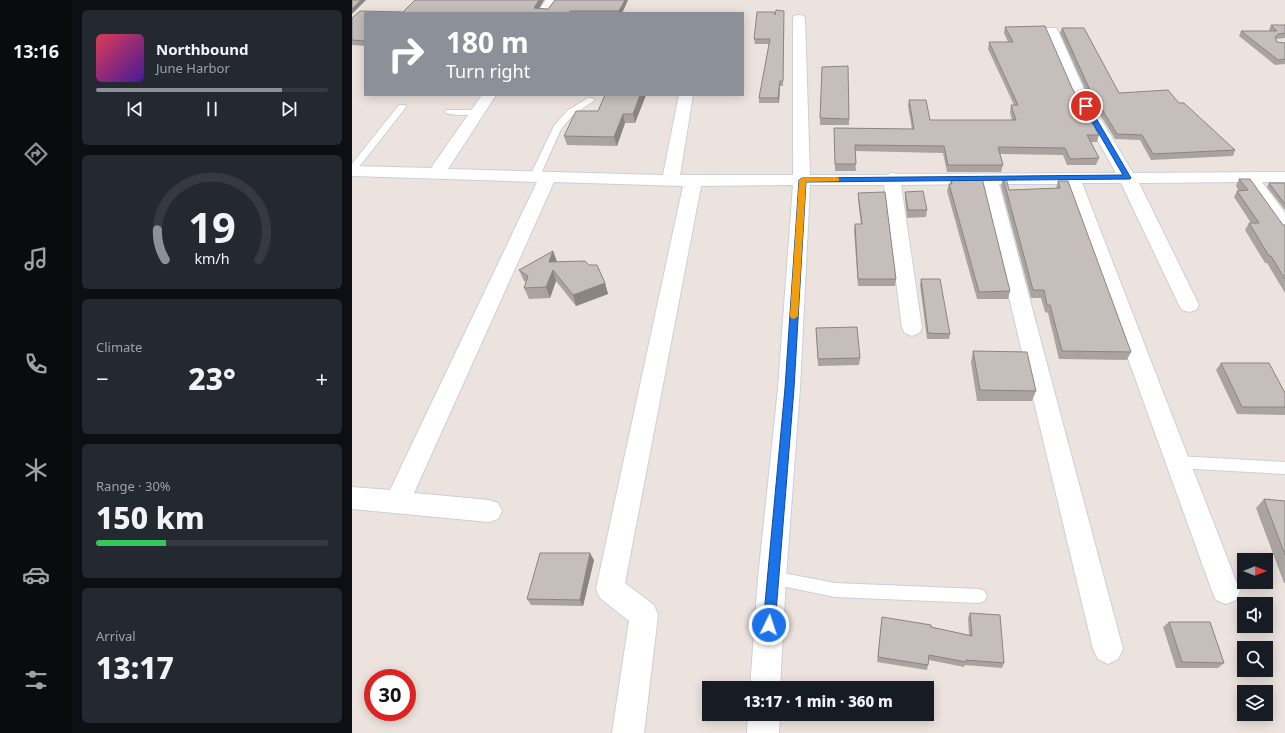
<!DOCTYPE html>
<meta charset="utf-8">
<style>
:root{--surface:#171b24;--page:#242831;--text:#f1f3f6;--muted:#9ea1a6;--line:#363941;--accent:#8c9099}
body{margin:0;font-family:"Noto Sans",sans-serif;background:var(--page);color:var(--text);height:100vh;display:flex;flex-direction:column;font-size:15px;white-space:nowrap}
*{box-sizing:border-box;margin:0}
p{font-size:13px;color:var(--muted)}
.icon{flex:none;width:22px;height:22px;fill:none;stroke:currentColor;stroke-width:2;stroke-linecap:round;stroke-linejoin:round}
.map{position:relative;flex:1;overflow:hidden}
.side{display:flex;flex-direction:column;gap:10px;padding:10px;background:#0d0f14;width:280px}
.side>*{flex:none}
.guide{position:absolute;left:12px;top:12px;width:380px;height:84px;border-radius:0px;box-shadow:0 2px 10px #0003;background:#8c9099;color:#fff;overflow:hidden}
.needle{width:26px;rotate:90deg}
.buttons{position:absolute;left:885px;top:553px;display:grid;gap:8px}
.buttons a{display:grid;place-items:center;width:36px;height:36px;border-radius:0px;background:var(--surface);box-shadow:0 2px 10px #0003;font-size:20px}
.speed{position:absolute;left:12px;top:669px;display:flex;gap:8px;font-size:20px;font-weight:700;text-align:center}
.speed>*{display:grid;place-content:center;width:52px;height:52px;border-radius:50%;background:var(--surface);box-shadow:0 2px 10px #0003;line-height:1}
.speed .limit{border:6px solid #d22;background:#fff;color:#111}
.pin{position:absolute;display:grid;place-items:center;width:34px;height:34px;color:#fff;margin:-17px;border:2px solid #fff;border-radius:50%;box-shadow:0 1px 4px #0007}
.me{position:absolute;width:44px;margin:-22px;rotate:4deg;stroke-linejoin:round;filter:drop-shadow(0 0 3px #0008)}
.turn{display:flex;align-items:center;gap:14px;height:84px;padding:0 16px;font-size:18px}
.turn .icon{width:52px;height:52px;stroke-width:2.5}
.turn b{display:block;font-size:28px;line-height:34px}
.big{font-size:30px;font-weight:800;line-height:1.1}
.side .card{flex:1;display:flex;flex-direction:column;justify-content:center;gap:6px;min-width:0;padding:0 14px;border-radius:6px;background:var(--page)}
.side .dial{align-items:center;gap:0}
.dial svg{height:104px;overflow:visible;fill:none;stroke:var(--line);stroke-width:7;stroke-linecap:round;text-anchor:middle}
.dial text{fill:var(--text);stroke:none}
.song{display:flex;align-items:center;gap:12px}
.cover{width:48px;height:48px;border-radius:6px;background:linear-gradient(135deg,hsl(350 70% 55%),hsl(260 70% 35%))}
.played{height:4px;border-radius:2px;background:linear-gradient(90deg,var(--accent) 80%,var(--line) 80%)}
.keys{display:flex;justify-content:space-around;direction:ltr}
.heat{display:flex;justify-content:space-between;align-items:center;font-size:22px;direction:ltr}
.charge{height:6px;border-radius:3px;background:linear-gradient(90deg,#34c759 30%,var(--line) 0)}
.trip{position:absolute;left:350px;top:681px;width:232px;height:40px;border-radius:0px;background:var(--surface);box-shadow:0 2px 10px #0003;font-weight:800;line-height:40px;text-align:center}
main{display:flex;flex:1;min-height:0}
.tabs{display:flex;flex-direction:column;width:72px;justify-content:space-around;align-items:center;background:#090b0e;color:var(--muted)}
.tabs .icon{width:28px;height:28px}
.tabs .current{color:var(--accent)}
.tabs b{font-size:18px;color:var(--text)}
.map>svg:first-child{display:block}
</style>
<main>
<nav class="tabs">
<b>13:16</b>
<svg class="icon current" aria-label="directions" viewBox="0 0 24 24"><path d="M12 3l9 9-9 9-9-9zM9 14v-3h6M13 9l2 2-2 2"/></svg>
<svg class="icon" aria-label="music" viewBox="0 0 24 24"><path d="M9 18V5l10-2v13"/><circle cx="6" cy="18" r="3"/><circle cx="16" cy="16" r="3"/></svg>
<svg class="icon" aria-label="phone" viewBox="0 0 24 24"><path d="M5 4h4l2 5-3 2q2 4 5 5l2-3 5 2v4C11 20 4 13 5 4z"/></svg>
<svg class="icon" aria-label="climate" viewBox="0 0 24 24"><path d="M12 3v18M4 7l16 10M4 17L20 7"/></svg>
<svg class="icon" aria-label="car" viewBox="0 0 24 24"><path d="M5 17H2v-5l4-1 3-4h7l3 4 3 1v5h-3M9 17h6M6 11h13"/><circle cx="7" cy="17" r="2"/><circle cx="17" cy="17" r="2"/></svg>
<svg class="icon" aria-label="filters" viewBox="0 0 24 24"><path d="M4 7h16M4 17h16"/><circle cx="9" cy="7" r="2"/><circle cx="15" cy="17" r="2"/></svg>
</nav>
<section class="side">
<div class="card">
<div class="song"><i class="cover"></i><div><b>Northbound</b><p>June Harbor</p></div></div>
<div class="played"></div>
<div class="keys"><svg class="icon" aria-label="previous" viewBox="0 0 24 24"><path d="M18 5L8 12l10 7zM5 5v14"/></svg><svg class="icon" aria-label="pause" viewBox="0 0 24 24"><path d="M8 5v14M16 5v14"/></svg><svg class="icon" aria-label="next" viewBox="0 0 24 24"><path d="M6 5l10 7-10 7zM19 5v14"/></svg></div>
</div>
<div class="card dial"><svg viewBox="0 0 100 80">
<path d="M14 69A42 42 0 1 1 86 69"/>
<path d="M14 69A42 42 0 0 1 8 46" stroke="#8c9099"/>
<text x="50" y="56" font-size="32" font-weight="700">19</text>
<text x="50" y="72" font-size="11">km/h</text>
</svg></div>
<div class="card"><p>Climate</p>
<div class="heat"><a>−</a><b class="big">23°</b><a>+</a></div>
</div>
<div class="card"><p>Range · 30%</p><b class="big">150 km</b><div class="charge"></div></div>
<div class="card"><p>Arrival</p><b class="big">13:17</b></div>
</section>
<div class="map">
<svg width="933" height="733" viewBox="0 0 933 733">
<rect width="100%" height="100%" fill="#ede3de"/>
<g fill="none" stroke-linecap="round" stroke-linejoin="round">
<defs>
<path id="service" d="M236 98H239L243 100 221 115 209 129 188 176 183 179 180 178 178 176 202 126 215 111Z
M47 105H53L54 107 3 172 0 173V164Z
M94 110H126L130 112C126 116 97 116 93 112Z
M825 456 933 462V474L825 468 820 466 818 462 820 458Z
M420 571 483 583 627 589 632 591 635 596 632 601 627 603 483 597 415 583 412 578 415 573Z"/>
<path id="minor" d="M194 0H206L197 13H185Z
M447 15 452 16 453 19 458 175H534L540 173 546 174 764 173 720 94 692 31 694 28H704L706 31 734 94 781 173 933 172V182H910L933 213V232L927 230 893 182 787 183 847 305 844 310 837 312 830 310 827 305 769 183H730L888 591 884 600 874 604 864 600 860 591 713 184H647L771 649 766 659 756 664 746 659 741 649 630 184 549 185 570 328 567 333 560 336 553 333 550 328 532 185H458L448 388 434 578 428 688H398L406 578 426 388 441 185 349 186 273 583 302 605 306 615 292 733H260L277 621 248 598 244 589 331 186 202 182 62 493 137 500 146 503 150 511 146 519 137 522 0 509V487L38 490 185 182 0 176V166L79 168 130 95H144L96 169 311 175 327 95H341L328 175H441V19L442 16Z
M396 714H428L427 733H395Z"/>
</defs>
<use href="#service" stroke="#c9d0d9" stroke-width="2"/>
<use href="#minor" stroke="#c9d0d9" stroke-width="2"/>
<use href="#service" fill="#fff" fill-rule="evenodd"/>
<use href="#minor" fill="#fff" fill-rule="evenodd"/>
</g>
<path fill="#aaa3a0" d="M63 0H192L187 9H196L203 0H276L270 13H13V46L0 45V18L8 11 51 12Z
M432 11 431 86H428L427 103H407V98L417 44H403L402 39 423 15Z
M919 25H933V38L924 39 925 42 933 43V64L923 65 887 36 889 31H918L917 30Z
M653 27 720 88 747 135 745 142H739L747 158 744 165H715L711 155 648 154 651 165 649 172H595L591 153 503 151 504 171H483L482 128 560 129 556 106 557 100 578 120H660L658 112 659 105H662L636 49 637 42H656L652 33Z
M710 28 767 93 827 103 883 150 881 156 799 160 788 140 763 139 735 93 708 33Z
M253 95H294L283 123H273L265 146 215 145 212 136 246 111Z
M468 118 497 119V125H468Z
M651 178 657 190 704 188 706 181 779 352 775 360 707 359 696 313 693 312 689 298H679L649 186Z
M599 179 658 291 656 299H625L595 191 597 184H598Z
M887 179 931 225H933V293L915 263H913L893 230 897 223H899L882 197 885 191H887L884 186Z
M917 183H933V210L915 187Z
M553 192 575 210 574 217 555 218 553 199Z
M506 193 544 279 543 286H506L502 231 503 224H509L506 200Z
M201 251 205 262 253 283 256 294 224 306 204 281 198 298 177 299 172 288 174 282 172 281 167 270Z
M569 279 598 334 597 339H575L568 285Z
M464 328 508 358 507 365 466 366Z
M621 351 684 391 680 401H625L619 362Z
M869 363 933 393V415L885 414 864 370Z
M912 499 933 501V583H932L904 508Z
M242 560 231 606 179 605 175 599Z
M618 613 652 663 650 668 613 665 612 667 577 660 575 670 525 662 530 617 617 635 616 618Z
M817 622 872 663 866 668H824L811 627Z"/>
<path fill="#8b8582" d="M9 0H14L0 14V9Z
M187 0H192L184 13 182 8Z
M273 0H276L270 13H268L267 11Z
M428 81V86L427 103 426 98Z
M288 95H294L283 123 281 114Z
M271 114 273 123 265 146 262 137Z
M201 251 205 262 201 270 204 281 198 298 194 287 197 262Z
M253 283 256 294 224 306 221 295Z
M238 553 242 560 231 606 228 600Z"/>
<path fill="#c6beba" stroke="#8b8582" d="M0 0H9L0 9Z
M63 0H187L182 8 196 9 203 0H273L267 11H218L217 13H13V41L0 40V18L8 11 51 12Z
M424 10 432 11 431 81H428L426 98H407L418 39H402L405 12H422L423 15Z
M919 25H933V33L926 34 923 37 925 42 933 43V59L926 60 889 31H925Z
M693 26 720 88 747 135H735L747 158 718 159 713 148 646 147 651 165H596L592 146 503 145 504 164H483L482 128 562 129 557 100H574L578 120H664L659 105H666L637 42H661L653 27Z
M710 28H732L767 93 816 90 827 103H832L883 150 801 154 790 135 765 134 737 88Z
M496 66 497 119 468 118 470 67Z
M253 95H288L281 114H271L262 137 212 136 224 111H246Z
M630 178 658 291 627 292 597 184H600L599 179Z
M651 178H654L657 190 708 188 706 181H716L779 352 710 351 698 305H695L692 290H681Z
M887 179H898L931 225H933V279L919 256H917L897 223H907L885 191 896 190Z
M917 183H933V204Z
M571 191 575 210H556L553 192Z
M533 192 544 279H506L503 224H510L506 193Z
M201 251 197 262 233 261 237 265H245L253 283 221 295 201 270 194 287 172 288 176 276 167 270Z
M569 279H588L598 334 576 333Z
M505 327 508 358 466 359 464 328Z
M621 351 675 352 684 391 628 390Z
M869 363H917L933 393V407H890Z
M912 499 933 501V555Z
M188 553H238L228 600 175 599Z
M618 613 648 615 652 663 614 660V662L577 655 576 665 526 657 530 617 579 625V627L620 636Z
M817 622H858L872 663 830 662Z"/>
<path fill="#1a73e8" stroke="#114b97" d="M734 104 737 106 779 178 778 179 454 182 442 388 423 625 421 629 417 631 413 629 411 625 433 388 447 180 450 178 771 175 731 106Z"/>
<path fill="#f59e0b" d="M484 177 487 178V181L454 182 446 316 442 319 439 318 438 316 447 180 450 178Z"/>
</svg>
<div class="buttons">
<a><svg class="needle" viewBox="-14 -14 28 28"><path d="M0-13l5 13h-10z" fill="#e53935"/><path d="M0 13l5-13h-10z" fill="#9ea1a6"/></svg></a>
<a><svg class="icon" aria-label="sound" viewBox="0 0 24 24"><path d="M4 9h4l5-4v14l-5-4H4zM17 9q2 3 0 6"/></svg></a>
<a><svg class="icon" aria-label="search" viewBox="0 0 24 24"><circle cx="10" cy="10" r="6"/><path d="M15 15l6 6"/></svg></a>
<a><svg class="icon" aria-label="layers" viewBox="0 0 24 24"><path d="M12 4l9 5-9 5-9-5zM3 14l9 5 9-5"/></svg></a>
</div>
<div class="speed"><div class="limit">30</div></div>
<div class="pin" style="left:734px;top:106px;background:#d93025"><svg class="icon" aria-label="arrive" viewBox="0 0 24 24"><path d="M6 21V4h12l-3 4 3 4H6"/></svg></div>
<svg class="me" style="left:417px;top:625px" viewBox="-20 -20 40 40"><circle r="17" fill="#1a73e8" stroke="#fff" stroke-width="3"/><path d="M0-11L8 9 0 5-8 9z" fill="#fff"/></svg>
<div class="trip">13:17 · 1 min · 360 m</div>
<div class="guide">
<div class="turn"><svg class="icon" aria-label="right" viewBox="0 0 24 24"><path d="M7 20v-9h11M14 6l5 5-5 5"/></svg><div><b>180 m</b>Turn right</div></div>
</div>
</div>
</main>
